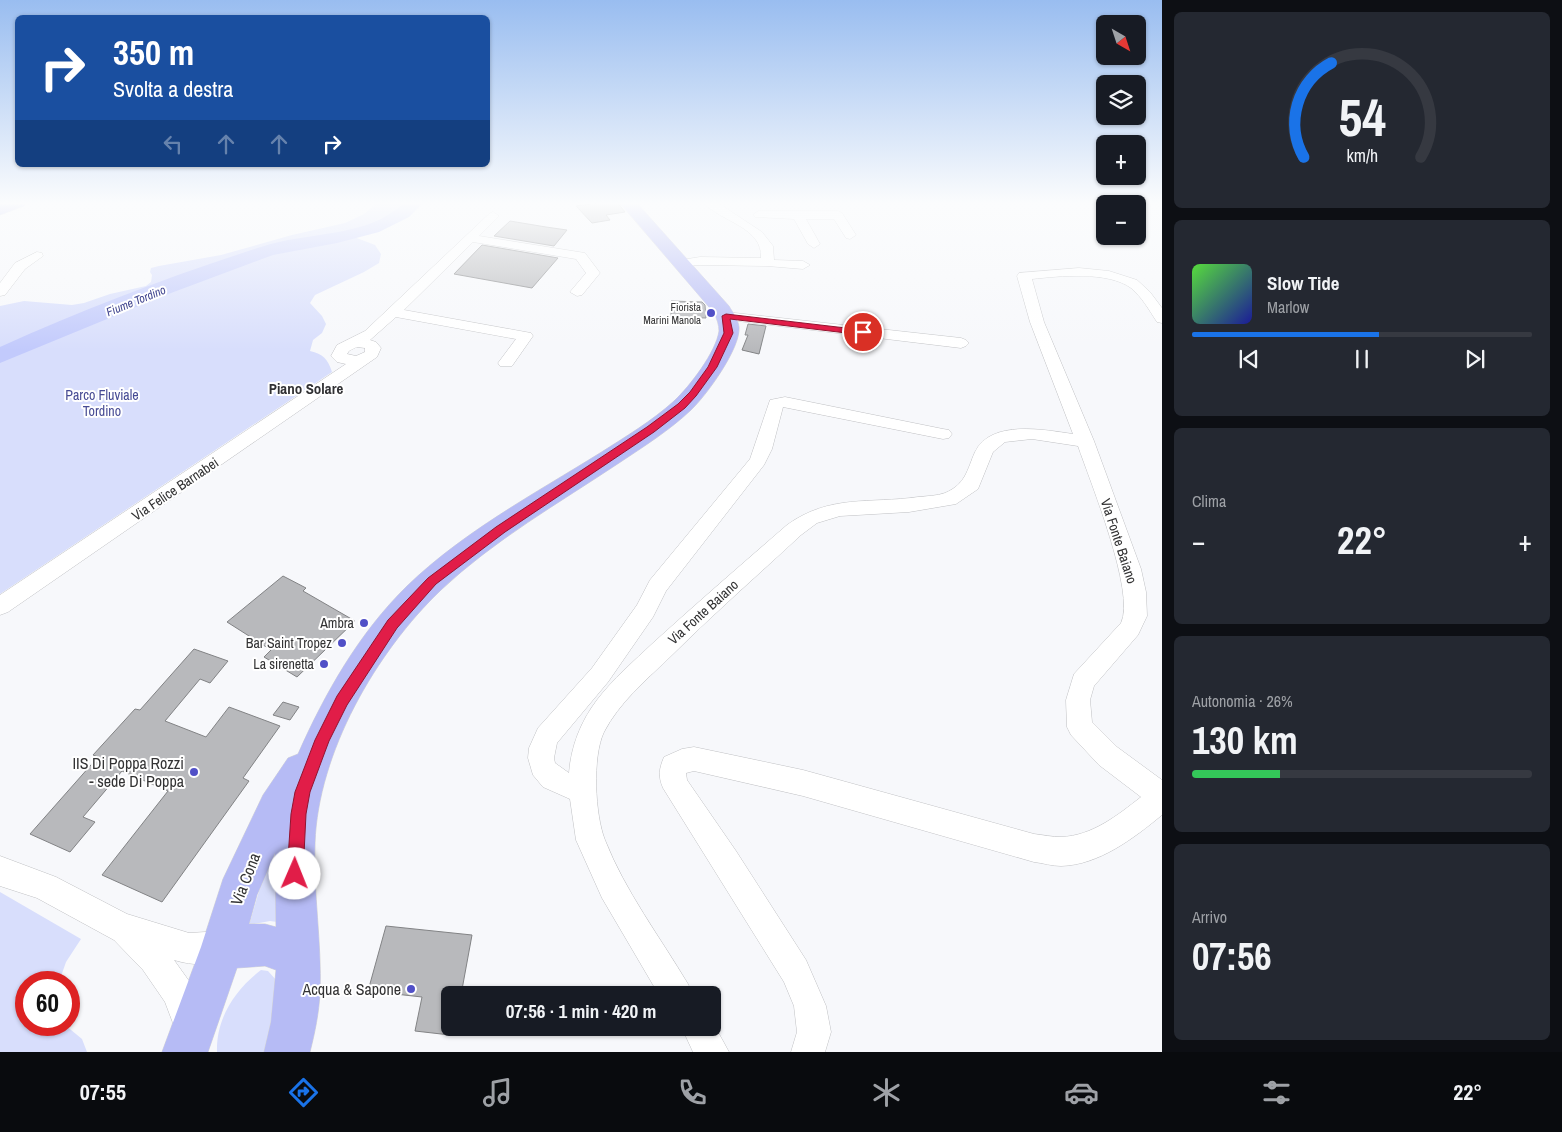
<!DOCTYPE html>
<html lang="it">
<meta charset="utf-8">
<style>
:root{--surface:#171b24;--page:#242831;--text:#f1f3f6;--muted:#9ea1a6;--line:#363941;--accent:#1a73e8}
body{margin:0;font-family:"Archivo Narrow",sans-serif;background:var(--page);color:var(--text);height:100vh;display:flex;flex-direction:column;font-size:19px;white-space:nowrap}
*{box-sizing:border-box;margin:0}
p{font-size:16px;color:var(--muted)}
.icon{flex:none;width:28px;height:28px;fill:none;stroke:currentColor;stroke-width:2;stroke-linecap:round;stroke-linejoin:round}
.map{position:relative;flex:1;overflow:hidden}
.side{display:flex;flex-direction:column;gap:12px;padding:12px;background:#0d0f14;width:400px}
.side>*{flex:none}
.banner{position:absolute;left:15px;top:15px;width:475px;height:152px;border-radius:8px;box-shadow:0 1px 4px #0004;background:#1a4fa0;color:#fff;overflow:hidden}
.needle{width:32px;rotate:141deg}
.fabs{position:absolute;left:1096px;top:15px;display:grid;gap:10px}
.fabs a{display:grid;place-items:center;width:50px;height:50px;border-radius:8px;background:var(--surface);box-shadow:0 1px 4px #0004;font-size:25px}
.speed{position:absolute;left:15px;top:971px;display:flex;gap:10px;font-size:25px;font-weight:700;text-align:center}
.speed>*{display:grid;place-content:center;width:65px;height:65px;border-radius:50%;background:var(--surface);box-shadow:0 1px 4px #0004;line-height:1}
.speed .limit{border:8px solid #d22;background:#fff;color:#111}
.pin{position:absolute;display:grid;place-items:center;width:42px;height:42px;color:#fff;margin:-21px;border:2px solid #fff;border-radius:50%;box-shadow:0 1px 5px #0007}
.me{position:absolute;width:55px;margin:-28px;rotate:1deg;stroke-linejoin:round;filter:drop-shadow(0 0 4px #0008)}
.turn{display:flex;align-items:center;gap:18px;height:105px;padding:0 15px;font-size:22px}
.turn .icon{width:65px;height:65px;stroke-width:2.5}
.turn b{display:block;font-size:35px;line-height:42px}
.lanes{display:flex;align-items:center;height:48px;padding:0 15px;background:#0003;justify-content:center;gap:25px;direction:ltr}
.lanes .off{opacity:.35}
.big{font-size:38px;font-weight:700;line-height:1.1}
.side .tile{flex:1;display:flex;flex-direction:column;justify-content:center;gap:8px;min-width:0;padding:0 18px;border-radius:8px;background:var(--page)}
.side .dial{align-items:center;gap:0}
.dial svg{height:130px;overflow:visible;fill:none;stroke:var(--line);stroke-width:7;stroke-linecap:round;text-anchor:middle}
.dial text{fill:var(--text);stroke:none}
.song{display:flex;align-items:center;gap:15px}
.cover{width:60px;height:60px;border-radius:8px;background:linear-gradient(135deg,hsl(110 70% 55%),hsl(240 70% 35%))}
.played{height:5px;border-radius:2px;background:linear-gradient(90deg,var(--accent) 55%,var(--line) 55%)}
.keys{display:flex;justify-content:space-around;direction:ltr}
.heat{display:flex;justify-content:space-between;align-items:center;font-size:28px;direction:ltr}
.charge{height:8px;border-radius:4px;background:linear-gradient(90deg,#34c759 26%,var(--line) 0)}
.trip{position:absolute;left:441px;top:986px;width:280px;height:50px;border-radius:8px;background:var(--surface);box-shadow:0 1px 4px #0004;font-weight:700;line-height:50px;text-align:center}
.menu{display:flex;height:80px;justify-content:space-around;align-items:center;background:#090b0e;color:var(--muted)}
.menu .icon{width:35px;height:35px}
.menu .selected{color:var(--accent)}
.menu b{font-size:22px;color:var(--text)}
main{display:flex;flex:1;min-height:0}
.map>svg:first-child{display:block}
</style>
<main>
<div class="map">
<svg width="1162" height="1052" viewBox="0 0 1162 1052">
<rect width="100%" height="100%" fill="#f7f8fb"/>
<path fill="#d8defc" d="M378 203H419C397 209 379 221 358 228L354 237 375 245 381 254 379 263 364 272 315 295 310 303 322 316 326 324 322 333 313 340 310 351C323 354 328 359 332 372L0 594V306L24 301 72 305 84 303 110 294 146 286 151 282 152 275 150 272 151 268 159 266 221 255 292 235 345 223 364 214Z
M288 793 284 923 270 921 249 925Z
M0 892 81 939 66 962 59 982H26V1025H65L82 1039 87 1052H0Z
M261 970 268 971 277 981 268 1052H217C216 1018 235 990 261 970Z"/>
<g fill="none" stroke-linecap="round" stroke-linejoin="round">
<path fill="#c2cafc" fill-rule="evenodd" d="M404 203H423L409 217 379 232 337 243 273 255 163 296 0 363V347C84 309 173 275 261 247 308 231 365 239 404 203Z"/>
</g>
<path fill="#b8b9bc" stroke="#828385" d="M598 203H618L625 212 606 215 610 220 592 223 576 206Z
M510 221 546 227 567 230 554 246 494 236Z
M482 245 558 258 532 288 454 274Z
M671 301 702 302 705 305 706 318 671 317Z
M748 324 766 326 759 354 742 350 748 335H745Z
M283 576 306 588 303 591 355 621 297 677 264 657 271 650 227 622Z
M194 649 228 661 210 683 200 679 165 721 206 737 229 707 280 726 243 778 249 781 162 902 102 875 168 791 122 771 83 817 95 822 70 852 30 834 98 757 93 755 135 709 140 710Z
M283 702 299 707 290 720 273 715Z
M386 926 472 935 461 995H450V1035L415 1031 422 997 368 991Z"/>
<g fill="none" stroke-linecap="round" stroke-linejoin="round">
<defs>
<path id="minor" d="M704 203H718L762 232 773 246 774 260 803 261 810 265 803 269 767 266 700 265 675 267 673 264 675 261 700 257 761 258C763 227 721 222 704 203Z
M759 211H838L842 213 856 235 850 239 846 238 834 219H806L820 244 814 248 808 244 794 219 755 217 753 215 755 213Z
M493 212 499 216 479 236 585 253 600 273 582 295 577 296 570 292 586 273 576 259 473 242 404 310 531 333 533 336 512 366H500L498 363 516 339 396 317 370 340 376 342 381 348 377 357 8 612 0 615V595L346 364 337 362 331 356 337 345 365 331 489 214ZM357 347 365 348V352L356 356 347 354 349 351Z
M37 252 42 253 43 256 25 269 5 295 0 296V283L15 263Z
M1079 268 1109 271 1137 280 1150 292 1162 308V323L1157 322C1149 310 1142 297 1131 288 1108 271 1059 276 1032 279L1044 322 1094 441 1141 569 1146 592 1147 616 1138 635 1094 686 1090 700 1092 722 1117 747 1162 780V815C1134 838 1099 865 1061 866 1052 866 1043 863 1034 862L803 796 694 771 686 773 687 780 736 851 806 960 826 1006 831 1032 825 1052H791L797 1032 794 1006 784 982 663 788C658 776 659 769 664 757L682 749 694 747 803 770 1034 834C1043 835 1052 837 1061 837 1092 836 1118 815 1141 797L1099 765 1071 735 1067 727 1066 700 1074 674 1121 623C1136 593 1090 481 1078 446L1032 439 1005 442 993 452 978 489 956 504 909 512 840 516 817 523 801 535C757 576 711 616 668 659 645 681 619 703 604 732 592 757 595 815 605 840 625 891 660 937 688 984L693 995H659L602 898 576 840 570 799 543 787 533 775 528 758 529 748 538 728 592 668 637 605 650 580 750 459 770 400 785 397 943 429 949 430 952 434 949 438 943 439 783 407 772 449 764 465 666 591 653 617 608 682 557 743 554 758 555 763 569 773C571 746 581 721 597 700 613 679 634 661 653 643 697 603 742 564 787 525 830 494 870 504 918 497 927 496 937 496 945 493 966 484 967 470 975 452 991 419 1045 430 1073 434L1030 322 1017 276 1019 273Z
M726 312 961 338 966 340 969 343 966 346 961 348 721 319 719 316 721 313Z
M0 856 56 877 127 914 189 933 222 931 233 936 238 947 233 958C214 966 193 966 174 960L189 981 208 1027 203 1039 191 1044 179 1039 165 1002 143 970 114 940 37 898 0 886Z
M712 1021 729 1052H693L682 1028H712Z"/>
<path id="primary" d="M620 203H637L729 306C733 313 738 319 739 327 741 348 706 396 691 410 670 430 643 447 619 463 559 503 494 540 441 590 376 652 318 753 315 843 313 893 322 943 320 992 319 1013 315 1032 310 1052H264L271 1022 276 970 265 966 237 968 208 1052H162L201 947 223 879 263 795 288 758 298 754C325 693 359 633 407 586 463 532 534 494 600 453 625 437 652 421 674 401 690 386 716 352 719 331 719 325 717 319 714 313ZM275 853 276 927 265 924H249L257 895Z"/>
<path id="trunk" d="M4 203H26L24 206 0 215V204Z"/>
</defs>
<use href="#minor" stroke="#c0c1c4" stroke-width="1"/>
<use href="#primary" stroke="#d6d6d6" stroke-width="1"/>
<use href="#trunk" stroke="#d6d6d6" stroke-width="1"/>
<use href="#minor" fill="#fff" fill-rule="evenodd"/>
<use href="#primary" fill="#b6bbf5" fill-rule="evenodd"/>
<use href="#trunk" fill="#9ea4f2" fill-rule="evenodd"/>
</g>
<linearGradient id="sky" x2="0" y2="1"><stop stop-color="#99bdf0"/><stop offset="0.58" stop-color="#fbfcfd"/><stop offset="1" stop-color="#fbfcfd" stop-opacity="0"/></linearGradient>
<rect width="1162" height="350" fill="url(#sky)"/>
<path fill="#e11d48" stroke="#92132f" d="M726 314 863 330 867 332 863 335 730 319 733 333 717 367 696 396 685 408 654 432 505 532 436 584 397 628 347 705 329 741 310 792 306 814 303 874 301 880 295 883 289 880 287 874 291 814 295 792 315 740 337 696 388 620 428 578 496 527 647 427 678 404 690 392 708 367 724 333 722 316Z"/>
<g fill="#5150c7" stroke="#fff" stroke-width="2">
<circle cx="711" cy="313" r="5"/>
<circle cx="364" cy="623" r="5"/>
<circle cx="342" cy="643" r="5"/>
<circle cx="324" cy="664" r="5"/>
<circle cx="194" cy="772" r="5"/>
<circle cx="411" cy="989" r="5"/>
</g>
<g text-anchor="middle" stroke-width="4" stroke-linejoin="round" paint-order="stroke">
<g font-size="11" fill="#333334" stroke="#fff" text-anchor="end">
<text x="701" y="311">Fiorista<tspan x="701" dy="13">Marini Manola</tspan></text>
</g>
<g font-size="12" font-style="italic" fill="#42468f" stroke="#fff">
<text transform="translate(136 301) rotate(-22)" y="4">Fiume Tordino</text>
</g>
<g font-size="14" fill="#474b94" stroke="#fff">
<text x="102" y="400">Parco Fluviale<tspan x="102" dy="16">Tordino</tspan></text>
</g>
<g font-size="14" fill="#333334" stroke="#fff">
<text transform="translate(175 489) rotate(-34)" y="5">Via Felice Barnabei</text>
<text transform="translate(1119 541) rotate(72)" y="5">Via Fonte Baiano</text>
<text transform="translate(703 612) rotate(-42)" y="5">Via Fonte Baiano</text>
</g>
<g font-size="14" fill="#333334" stroke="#fff" text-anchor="end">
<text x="354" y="628">Ambra</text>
<text x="332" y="648">Bar Saint Tropez</text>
<text x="314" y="669">La sirenetta</text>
</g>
<g font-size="15" font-weight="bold" fill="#313134" stroke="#fff">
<text x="306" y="394">Piano Solare</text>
</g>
<g font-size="16" fill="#333334" stroke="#fff" text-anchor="end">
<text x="184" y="769">IIS Di Poppa Rozzi<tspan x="184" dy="18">- sede Di Poppa</tspan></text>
<text x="401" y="995">Acqua &amp; Sapone</text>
</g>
<g font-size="16" fill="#333334" stroke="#fff">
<text transform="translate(245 879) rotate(-69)" y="6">Via Cona</text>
</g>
</g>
</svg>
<div class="fabs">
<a><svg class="needle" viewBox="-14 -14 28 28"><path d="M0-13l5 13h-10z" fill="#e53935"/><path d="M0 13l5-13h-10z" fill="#9ea1a6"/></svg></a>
<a><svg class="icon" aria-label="layers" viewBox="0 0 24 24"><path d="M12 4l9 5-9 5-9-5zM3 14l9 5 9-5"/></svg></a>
<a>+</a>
<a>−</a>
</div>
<div class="speed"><div class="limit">60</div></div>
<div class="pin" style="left:863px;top:332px;background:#d93025"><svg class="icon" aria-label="arrive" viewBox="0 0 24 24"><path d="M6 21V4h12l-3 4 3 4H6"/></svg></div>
<svg class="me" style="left:295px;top:874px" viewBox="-20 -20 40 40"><circle r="19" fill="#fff"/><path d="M0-13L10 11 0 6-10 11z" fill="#e11d48"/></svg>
<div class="trip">07:56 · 1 min · 420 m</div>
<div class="banner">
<div class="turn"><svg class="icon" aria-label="right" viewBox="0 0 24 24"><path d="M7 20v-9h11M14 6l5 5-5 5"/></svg><div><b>350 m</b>Svolta a destra</div></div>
<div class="lanes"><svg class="icon off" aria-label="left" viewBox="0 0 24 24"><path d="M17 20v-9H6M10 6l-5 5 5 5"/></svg><svg class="icon off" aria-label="ahead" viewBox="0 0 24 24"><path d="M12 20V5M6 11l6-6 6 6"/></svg><svg class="icon off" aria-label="ahead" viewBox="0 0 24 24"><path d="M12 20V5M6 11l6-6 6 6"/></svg><svg class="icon" aria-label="right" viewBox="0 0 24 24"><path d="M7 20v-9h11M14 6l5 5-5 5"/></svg></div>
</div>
</div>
<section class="side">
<div class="tile dial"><svg viewBox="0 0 100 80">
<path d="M14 69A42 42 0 1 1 86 69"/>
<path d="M14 69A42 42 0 0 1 31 11" stroke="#1a73e8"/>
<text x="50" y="56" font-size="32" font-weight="700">54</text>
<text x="50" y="72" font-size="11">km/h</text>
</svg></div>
<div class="tile">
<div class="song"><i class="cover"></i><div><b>Slow Tide</b><p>Marlow</p></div></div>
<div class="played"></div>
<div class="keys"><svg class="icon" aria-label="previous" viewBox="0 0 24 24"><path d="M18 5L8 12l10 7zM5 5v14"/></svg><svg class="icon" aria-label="pause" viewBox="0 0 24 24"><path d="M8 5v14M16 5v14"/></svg><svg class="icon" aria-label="next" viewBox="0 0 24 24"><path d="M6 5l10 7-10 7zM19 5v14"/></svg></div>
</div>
<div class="tile"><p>Clima</p>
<div class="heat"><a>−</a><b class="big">22°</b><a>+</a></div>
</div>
<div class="tile"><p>Autonomia · 26%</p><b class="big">130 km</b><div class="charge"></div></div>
<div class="tile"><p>Arrivo</p><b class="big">07:56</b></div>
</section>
</main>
<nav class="menu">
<b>07:55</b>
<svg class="icon selected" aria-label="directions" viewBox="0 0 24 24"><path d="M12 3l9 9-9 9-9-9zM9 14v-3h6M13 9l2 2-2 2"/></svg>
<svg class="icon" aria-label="music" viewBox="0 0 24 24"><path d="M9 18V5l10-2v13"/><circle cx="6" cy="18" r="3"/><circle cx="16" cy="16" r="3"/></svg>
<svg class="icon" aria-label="phone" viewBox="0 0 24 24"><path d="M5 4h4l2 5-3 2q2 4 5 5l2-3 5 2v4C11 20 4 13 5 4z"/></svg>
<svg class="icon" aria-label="climate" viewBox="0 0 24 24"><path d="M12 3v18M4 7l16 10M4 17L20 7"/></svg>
<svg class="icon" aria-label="car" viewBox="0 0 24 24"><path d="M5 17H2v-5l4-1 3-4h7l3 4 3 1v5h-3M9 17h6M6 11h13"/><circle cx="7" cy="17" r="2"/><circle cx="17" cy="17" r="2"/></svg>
<svg class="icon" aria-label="filters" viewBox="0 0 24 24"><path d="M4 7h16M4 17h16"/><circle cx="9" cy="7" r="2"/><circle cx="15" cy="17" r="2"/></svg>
<b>22°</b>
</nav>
